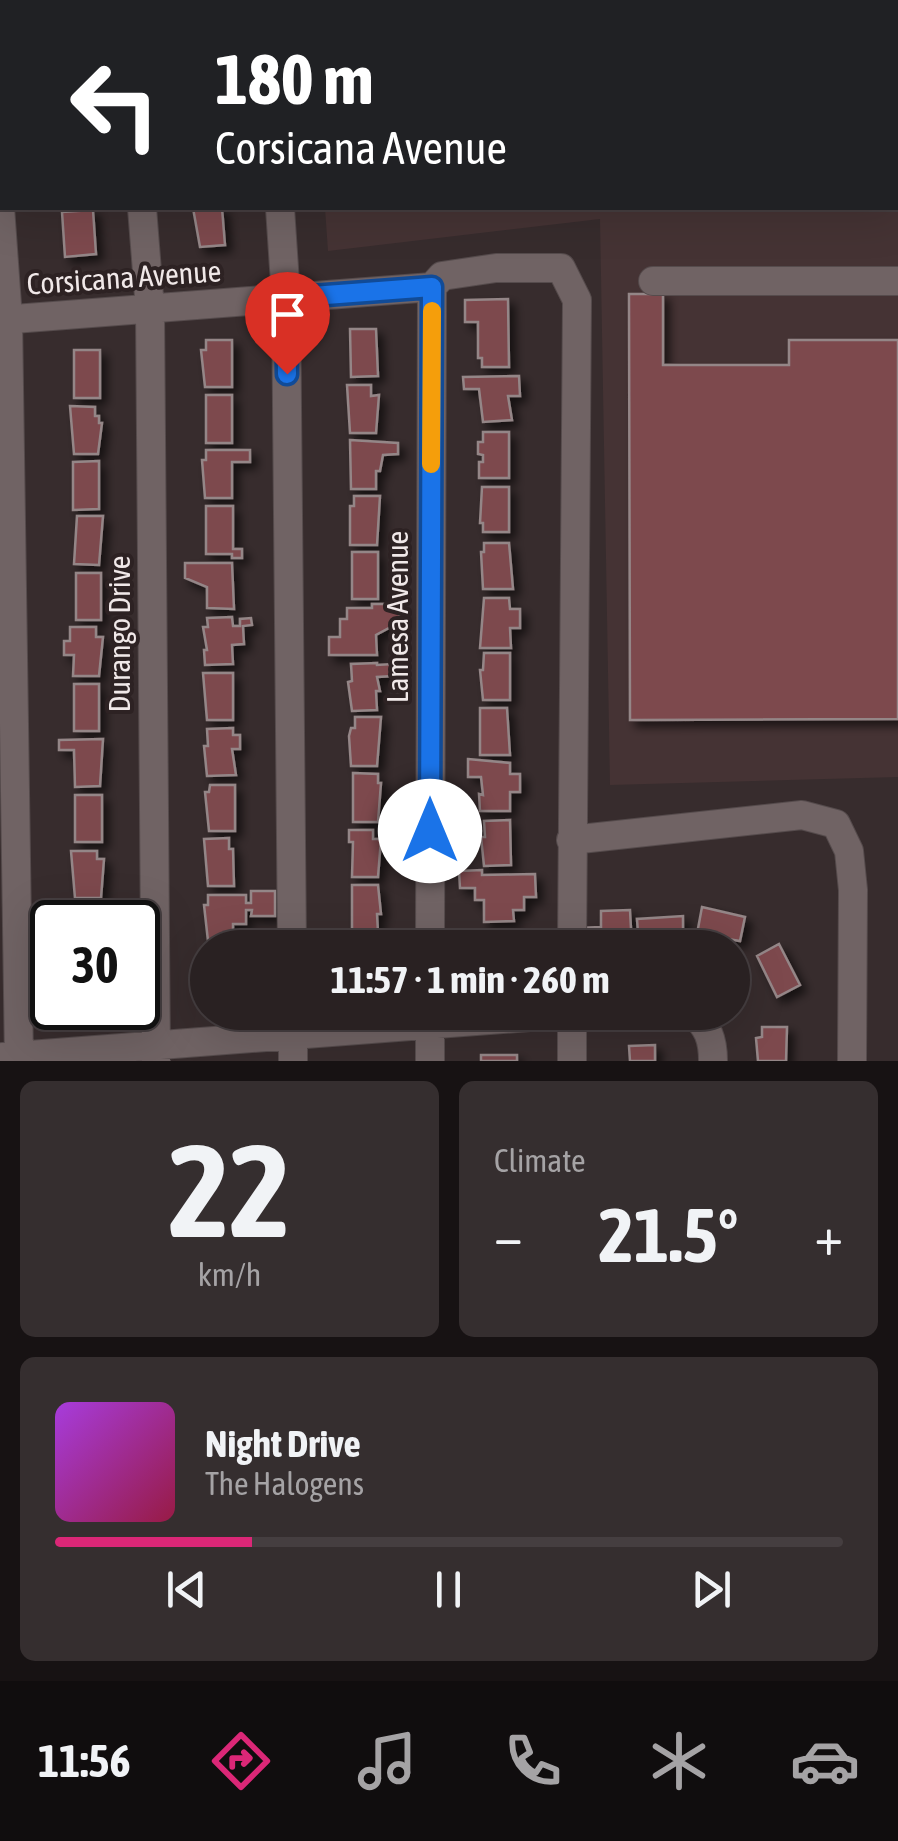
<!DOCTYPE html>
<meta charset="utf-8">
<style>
:root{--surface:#292122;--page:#352e2f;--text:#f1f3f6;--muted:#a5a3a5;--line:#453e40;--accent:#db2777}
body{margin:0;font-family:"Asap Condensed",sans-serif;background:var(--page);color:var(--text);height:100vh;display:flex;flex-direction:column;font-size:38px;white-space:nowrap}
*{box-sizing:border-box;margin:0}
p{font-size:32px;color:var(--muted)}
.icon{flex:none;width:55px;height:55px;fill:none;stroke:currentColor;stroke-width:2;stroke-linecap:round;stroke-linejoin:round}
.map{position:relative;height:1061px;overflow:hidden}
.drawer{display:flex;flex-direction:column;gap:20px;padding:20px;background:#171213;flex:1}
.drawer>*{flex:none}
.banner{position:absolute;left:0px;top:0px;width:900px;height:210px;box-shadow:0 10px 40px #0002,0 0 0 2px var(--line);background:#202124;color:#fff;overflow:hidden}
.speed{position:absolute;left:30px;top:900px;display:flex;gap:20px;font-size:50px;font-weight:700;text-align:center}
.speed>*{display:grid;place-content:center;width:130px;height:130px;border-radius:50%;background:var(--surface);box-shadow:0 10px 40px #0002,0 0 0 2px var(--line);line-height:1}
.speed .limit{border:5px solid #111;border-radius:15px;background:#fff;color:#111}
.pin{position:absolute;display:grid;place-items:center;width:85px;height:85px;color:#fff;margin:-102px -42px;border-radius:50% 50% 50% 0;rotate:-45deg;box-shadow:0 0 10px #0007}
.pin .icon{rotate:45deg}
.me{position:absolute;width:110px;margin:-55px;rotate:0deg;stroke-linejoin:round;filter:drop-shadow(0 0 8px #0008)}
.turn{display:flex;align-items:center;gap:35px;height:210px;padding:0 50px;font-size:45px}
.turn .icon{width:130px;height:130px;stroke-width:2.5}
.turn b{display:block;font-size:70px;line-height:85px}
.big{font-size:75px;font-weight:700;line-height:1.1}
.drawer .widget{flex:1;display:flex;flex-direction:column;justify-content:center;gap:15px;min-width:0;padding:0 35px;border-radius:15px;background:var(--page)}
.drawer .dial{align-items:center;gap:0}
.dial b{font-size:130px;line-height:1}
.song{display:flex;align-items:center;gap:30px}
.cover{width:120px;height:120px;border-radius:15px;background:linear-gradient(135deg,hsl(280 70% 55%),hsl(340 70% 35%))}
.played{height:10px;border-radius:5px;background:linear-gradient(90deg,var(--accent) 25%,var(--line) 25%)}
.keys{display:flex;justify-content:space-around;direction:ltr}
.heat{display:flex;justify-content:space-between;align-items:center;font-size:55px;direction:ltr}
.drawer .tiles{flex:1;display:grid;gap:20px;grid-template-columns:1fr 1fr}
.widget:last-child{grid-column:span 2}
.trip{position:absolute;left:190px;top:930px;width:560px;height:100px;border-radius:50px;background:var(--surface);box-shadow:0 10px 40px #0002,0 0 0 2px var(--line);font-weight:700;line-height:100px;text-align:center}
.menu{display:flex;height:160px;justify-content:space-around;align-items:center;background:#100d0e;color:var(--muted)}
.menu .icon{width:70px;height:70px}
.menu .current{color:var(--accent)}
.menu b{font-size:45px;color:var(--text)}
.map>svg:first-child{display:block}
</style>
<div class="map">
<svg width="898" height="1061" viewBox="0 0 898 1061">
<defs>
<filter id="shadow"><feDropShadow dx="6" dy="6" stdDeviation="5" flood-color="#0009"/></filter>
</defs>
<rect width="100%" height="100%" fill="#372c2d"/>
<path fill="#453334" d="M313 0H898V777L610 785 600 219 328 251 325 208H898V2Z"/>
<path fill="#7d484e" stroke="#948687" stroke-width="2.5" filter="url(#shadow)" d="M193 208H222L225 245 200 247Z
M93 210 96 254 65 257 62 212Z
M629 294H663V365H789V340H898V719L630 720Z
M508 299 509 367H482V358H478V322H465V300Z
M350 329H376L378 376 351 377Z
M206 340H232V387H205L201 350H206Z
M74 350H100V398H74Z
M519 376 520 396H508L512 420 483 422 479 389H464L463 377Z
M347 385H371V396L379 395 376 433H350Z
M206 395H232V443H206Z
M70 406 95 407V416H99V423H102L98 454H74Z
M483 432H509V478H479V462H483V455L478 454V442H483Z
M350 440 398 443V454L383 455 380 471H376V489H351Z
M206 450H250V462H232V498H205L202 460H206Z
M99 461V509L73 510V462Z
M482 487H509V532H483V523H480Z
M354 496H380L377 545H350V506H354Z
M206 506H233V549H242V558H232V554H206Z
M77 516H103L99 565 74 564Z
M484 543H509L513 589H483L481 552H484Z
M352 552H378V599H352Z
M185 563H232L234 609 207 608V587L185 578Z
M76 573H101V620H76Z
M484 598H509L510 609H520V628H510L511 648H480Z
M372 604H399L400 622 376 635 377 655H329V637H340V619H347V608H372Z
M232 617 233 626H240V619L251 618 252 625 243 626 244 644 232 645 233 664 205 665 204 650H207L203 627H208L207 618Z
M70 627H96V637H103L99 676H73L74 655H64V641H70Z
M484 653H510V700H483L480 670H483Z
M377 663V665L393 664 394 676 377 677 380 691H376L377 710 352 711 348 682 352 681 351 664Z
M203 673H233V720H207Z
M74 684H99V731H74Z
M480 708H507L510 755H480Z
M355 717H381L377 766H351L349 736 351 728H355Z
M233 728V735H240V749H232L236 775 207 776 204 746H208L207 729Z
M103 739 100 786 75 787 74 750H59V740Z
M468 759 510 763V774H520V792H510V811H480L479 794 483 795 481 777H468Z
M353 773 378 774V783H381L378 822H353Z
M210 785H235V831H209L205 792H209Z
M75 795H102V842H75Z
M510 820 511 865 484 866 481 837H485L484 821Z
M349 830H373V839H381L378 877H352L353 842H349Z
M229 838V849H233L234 886H208L204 839Z
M71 851H97V859H104L101 898H75Z
M482 870V875L535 874 536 897H524V910H513L514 921 484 922V900H475V888H460L459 871Z
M352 885H378L381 914H377L378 932H352Z
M251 891H275V916H251L252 910H246V924H233V940L208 941 204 905H208V895H246V903H251Z
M75 906H100V922H75Z
M702 907 745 917 740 941 697 934Z
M630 910 632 948H580L579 928 601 927V911Z
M683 916V948L639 947 637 919Z
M484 931H511V948H482Z
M380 940V948H346V941Z
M779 944 800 985 777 997 757 956Z
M762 1027H787L786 1061H758L756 1038 762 1037Z
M655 1045V1061H630L629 1046Z
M481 1055H517V1061H481Z"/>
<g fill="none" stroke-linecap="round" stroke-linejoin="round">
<defs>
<path id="minor" d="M127 0V2
M264 0V2
M0 207 8 319 19 1061
M142 208 150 309 156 1061
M280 208 286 298 292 948
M653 281H898
M432 287 442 276 496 268H561L577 300 572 948
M0 320 432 287
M571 840 802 815 836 824 849 851 853 890 852 1061
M430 948 432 287
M293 1012V1061
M430 1012V1061
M692 1012C708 1027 713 1039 713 1061
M3 1057 595 1012
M572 1061V1012"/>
</defs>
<use href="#minor" stroke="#554b4c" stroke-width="30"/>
<use href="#minor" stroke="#706364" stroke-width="28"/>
</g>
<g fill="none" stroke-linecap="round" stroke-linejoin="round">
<defs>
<path id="route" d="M287 374 286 298 432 287 430 831"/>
</defs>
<use href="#route" stroke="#114b97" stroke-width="25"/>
<use href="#route" stroke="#1a73e8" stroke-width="18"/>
<path stroke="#f59e0b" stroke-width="18" d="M431 464 432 311"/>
</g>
<g text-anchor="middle" stroke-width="8" stroke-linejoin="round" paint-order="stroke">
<g font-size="30" fill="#f0e8e8" stroke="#2d2223">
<text transform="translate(124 278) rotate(-4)" y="10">Corsicana Avenue</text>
<text transform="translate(398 617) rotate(-90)" y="10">Lamesa Avenue</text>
<text transform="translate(120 634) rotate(-90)" y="10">Durango Drive</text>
</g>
</g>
</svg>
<div class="speed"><div class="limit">30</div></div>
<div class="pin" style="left:287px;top:374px;background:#d93025"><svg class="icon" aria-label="arrive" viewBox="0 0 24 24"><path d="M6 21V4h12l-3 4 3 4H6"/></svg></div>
<svg class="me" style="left:430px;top:831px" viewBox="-20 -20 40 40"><circle r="19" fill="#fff"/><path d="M0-13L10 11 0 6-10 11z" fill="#1a73e8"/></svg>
<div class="trip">11:57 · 1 min · 260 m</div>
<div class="banner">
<div class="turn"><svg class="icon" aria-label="left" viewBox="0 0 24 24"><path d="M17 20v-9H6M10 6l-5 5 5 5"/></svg><div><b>180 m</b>Corsicana Avenue</div></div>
</div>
</div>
<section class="drawer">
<div class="tiles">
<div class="widget dial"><b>22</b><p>km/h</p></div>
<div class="widget"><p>Climate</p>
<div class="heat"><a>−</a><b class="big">21.5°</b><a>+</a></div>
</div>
<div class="widget">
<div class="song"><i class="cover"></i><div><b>Night Drive</b><p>The Halogens</p></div></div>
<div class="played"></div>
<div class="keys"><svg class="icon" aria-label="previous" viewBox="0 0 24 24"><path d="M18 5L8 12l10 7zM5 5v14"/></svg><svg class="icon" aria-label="pause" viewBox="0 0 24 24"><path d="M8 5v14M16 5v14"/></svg><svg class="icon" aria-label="next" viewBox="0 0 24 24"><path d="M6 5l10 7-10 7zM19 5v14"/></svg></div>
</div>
</div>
</section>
<nav class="menu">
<b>11:56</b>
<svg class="icon current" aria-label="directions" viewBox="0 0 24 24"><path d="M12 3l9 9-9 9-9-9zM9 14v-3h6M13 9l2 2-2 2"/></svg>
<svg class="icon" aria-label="music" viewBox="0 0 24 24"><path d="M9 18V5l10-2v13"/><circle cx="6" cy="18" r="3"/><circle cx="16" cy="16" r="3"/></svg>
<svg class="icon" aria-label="phone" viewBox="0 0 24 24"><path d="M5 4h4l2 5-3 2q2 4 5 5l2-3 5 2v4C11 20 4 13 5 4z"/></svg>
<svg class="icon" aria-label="climate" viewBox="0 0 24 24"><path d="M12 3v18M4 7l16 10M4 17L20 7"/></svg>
<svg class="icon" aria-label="car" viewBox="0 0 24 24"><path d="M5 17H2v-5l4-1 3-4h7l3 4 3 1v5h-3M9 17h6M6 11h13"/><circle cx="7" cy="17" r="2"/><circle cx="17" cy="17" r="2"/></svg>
</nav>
